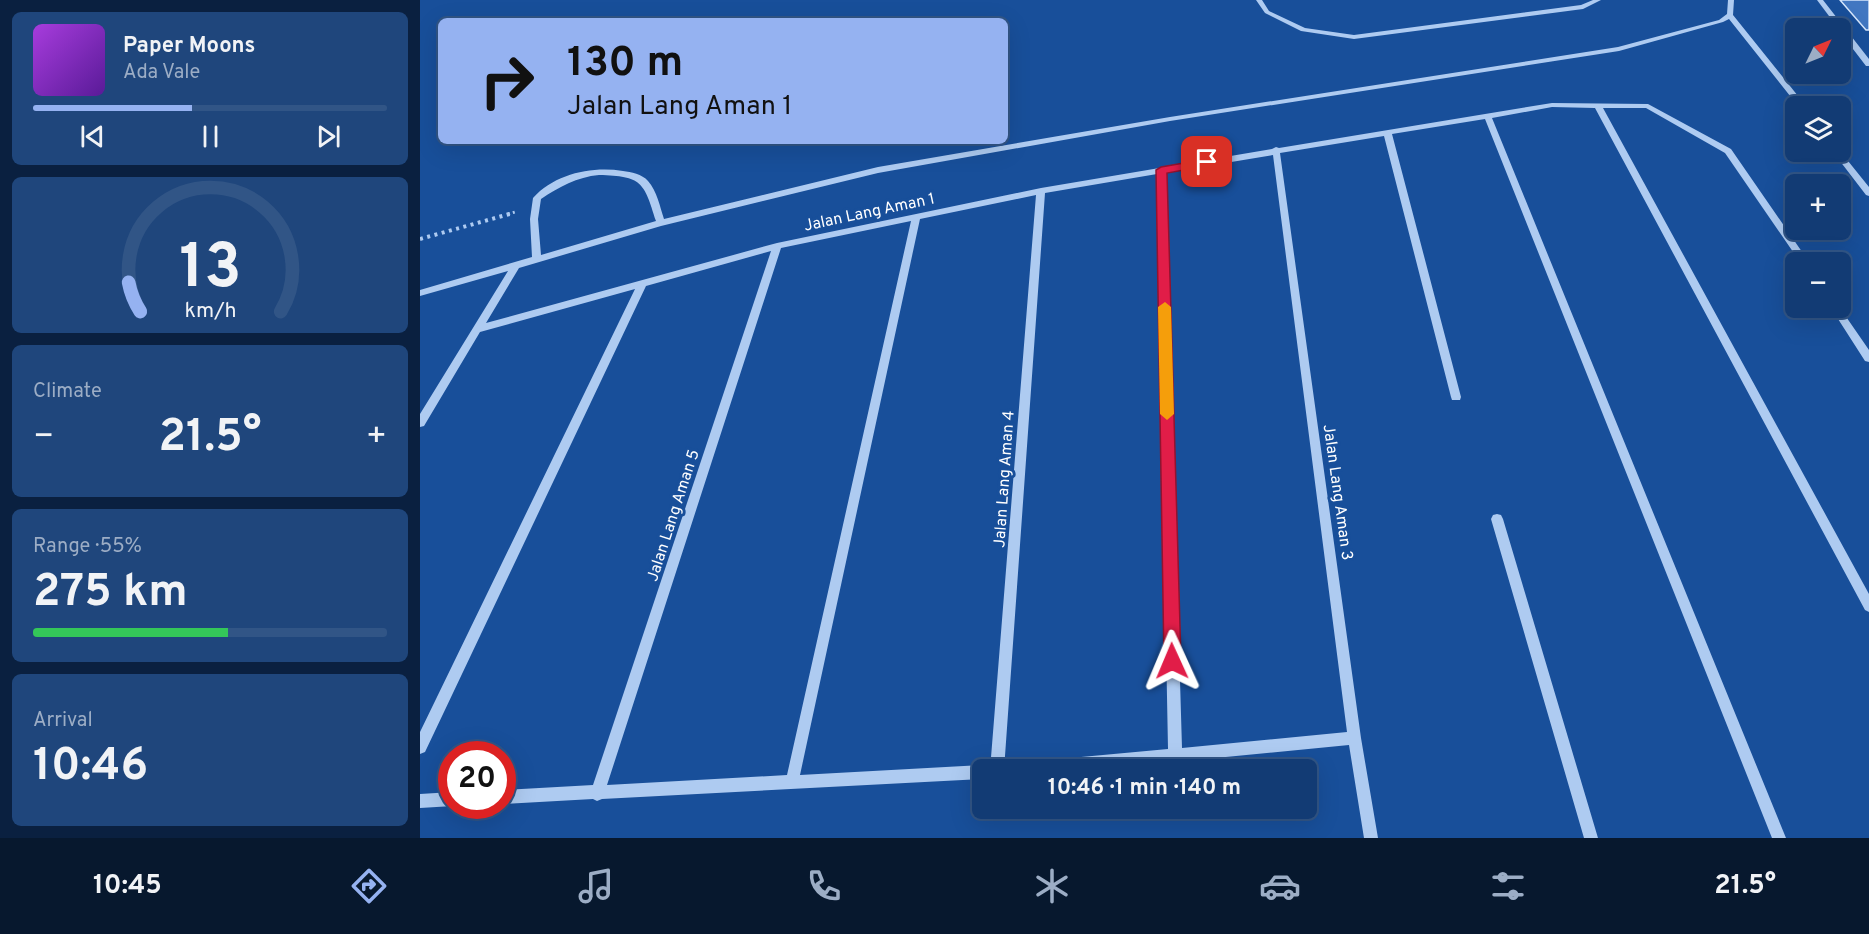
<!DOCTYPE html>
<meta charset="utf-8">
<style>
:root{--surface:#123b74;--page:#1f467c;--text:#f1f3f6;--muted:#9cadc5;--line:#315586;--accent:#95b2f1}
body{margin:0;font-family:Overpass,sans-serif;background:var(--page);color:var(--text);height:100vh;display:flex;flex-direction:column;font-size:22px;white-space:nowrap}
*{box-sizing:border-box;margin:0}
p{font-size:20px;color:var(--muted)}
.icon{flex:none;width:33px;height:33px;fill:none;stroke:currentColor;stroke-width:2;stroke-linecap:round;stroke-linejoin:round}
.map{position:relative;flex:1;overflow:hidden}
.sheet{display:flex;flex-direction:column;gap:12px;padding:12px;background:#0a2040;width:420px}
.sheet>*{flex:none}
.top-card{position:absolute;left:18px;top:18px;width:570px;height:126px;border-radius:9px;box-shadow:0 6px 24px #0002,0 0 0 2px var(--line);background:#95b2f1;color:#111;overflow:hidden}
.needle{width:39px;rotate:47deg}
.controls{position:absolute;left:1365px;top:18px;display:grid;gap:12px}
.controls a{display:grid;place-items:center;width:66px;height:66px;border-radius:9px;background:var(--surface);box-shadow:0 6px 24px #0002,0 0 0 2px var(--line);font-size:30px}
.speed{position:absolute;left:18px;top:741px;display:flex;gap:12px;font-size:30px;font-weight:700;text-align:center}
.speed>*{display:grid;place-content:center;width:78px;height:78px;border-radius:50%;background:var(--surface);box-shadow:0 6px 24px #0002,0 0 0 2px var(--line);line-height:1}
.speed .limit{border:9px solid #d22;background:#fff;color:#111}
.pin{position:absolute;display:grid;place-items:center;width:51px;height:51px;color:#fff;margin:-26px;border-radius:12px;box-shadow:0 3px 9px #0006}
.me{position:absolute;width:66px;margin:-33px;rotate:359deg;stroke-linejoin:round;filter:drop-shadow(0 0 4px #0008)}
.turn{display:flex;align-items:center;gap:21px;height:126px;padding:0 30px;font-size:27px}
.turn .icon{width:78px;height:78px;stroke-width:2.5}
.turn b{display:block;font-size:42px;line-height:51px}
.big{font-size:45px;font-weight:700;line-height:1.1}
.sheet .widget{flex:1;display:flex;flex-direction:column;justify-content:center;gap:9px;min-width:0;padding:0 21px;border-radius:9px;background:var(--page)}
.sheet .dial{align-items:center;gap:0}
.dial svg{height:156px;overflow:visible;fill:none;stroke:var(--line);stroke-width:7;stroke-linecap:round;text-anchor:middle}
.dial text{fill:var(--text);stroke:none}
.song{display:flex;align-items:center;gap:18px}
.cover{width:72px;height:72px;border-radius:9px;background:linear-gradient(135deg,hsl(280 70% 55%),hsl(270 70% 35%))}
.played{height:6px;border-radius:3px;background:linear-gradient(90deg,var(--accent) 45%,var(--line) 45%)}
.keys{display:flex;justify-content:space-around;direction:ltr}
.heat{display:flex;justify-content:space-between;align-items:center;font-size:33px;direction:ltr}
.charge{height:9px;border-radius:4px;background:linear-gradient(90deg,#34c759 55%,var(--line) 0)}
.trip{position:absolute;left:552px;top:759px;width:345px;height:60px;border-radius:9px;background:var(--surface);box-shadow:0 6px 24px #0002,0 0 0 2px var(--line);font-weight:700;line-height:60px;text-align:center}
.tab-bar{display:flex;height:96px;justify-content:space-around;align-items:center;background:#07182e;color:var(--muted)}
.tab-bar .icon{width:42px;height:42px}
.tab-bar .active{color:var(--accent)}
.tab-bar b{font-size:27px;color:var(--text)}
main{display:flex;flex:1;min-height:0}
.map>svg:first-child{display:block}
</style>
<main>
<section class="sheet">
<div class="widget">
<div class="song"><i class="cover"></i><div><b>Paper Moons</b><p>Ada Vale</p></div></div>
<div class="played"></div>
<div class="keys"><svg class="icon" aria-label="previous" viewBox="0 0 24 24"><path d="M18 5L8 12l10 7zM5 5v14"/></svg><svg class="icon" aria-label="pause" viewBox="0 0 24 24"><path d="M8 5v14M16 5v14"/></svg><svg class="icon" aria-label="next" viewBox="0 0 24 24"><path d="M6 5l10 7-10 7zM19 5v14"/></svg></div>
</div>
<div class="widget dial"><svg viewBox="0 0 100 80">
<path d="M14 69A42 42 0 1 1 86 69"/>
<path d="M14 69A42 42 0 0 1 8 54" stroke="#95b2f1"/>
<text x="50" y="56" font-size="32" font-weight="700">13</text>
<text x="50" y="72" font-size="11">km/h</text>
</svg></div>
<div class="widget"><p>Climate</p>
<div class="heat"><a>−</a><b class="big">21.5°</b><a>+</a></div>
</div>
<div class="widget"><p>Range · 55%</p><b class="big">275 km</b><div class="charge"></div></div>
<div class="widget"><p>Arrival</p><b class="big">10:46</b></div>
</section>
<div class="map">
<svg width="1449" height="838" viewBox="0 0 1449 838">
<rect width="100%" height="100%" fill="#184f9a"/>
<path fill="#4177c1" stroke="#d5e6fc" stroke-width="1.5" d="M1420 0H1449V30H1446Z"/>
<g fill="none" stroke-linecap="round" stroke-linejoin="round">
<path stroke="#aecbf1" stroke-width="3" stroke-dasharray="2 3" stroke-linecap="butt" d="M88 214 95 212"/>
<path stroke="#aecbf1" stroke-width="4" stroke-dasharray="3 4.5" stroke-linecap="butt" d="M0 239 93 213"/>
<path fill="#aecbf1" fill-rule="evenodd" d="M836 0H842L849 11 885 28 934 35 1161 5 1173 0H1181L1163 9 934 39 881 31 845 13Z
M1308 0H1314L1313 15 1386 106H1378L1309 19 1303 22 1199 51 750 121 458 173 241 226 99 268 66 323 357 243 621 188 852 149 856 147 859 148 1132 103 1228 104 1311 149 1389 262H1380L1305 153 1226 108H1183L1449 594V612L1445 610 1175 108 1132 107 1072 118 1366 838H1352L1065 119 972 134 1041 397 1040 400H1032L1031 397 964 136 860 153 941 738 958 838H944L929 745 672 770H588L590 765 595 763 748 749 737 174 625 193 584 770H570L616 195 500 219 380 775 562 765 568 770H562V779L182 799 177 801 173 799 82 804V790L173 785 351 251 226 286 5 752 0 754V732L215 289 60 332 4 426 0 427V414L88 271 0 296V290L112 257 110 219 113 198C135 174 171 166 203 171 211 172 222 174 228 181 237 191 240 207 244 219L458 167 750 117 1198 47 1299 20 1307 14ZM853 155 927 732 762 748 745 173ZM179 175C222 176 224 182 236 221L121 255 118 219 121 199C139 187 157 177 179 175ZM491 221 367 775 187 785 361 248Z
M1397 0H1403L1449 59V66H1446L1420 32V28H1418Z
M1420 151 1449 187V196L1446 195 1413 152Z
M1411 308H1420L1449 350V362L1445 361Z
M1077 514 1081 515 1083 519 1178 838H1164L1071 519 1073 515Z
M32 792V806H33L0 808V794Z"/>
</g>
<path fill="#e11d48" stroke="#92132f" stroke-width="1.5" d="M787 159 791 160V165L747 173 761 661 758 667 752 669 747 667 744 661 736 170 741 167Z"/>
<path fill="#f59e0b" d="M745 302 751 307 754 414 747 420 740 414 738 307Z"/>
<g text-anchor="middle" stroke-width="6" stroke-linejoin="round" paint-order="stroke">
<g font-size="16" fill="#fff" stroke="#184f9a">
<text transform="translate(449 211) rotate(-12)" y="6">Jalan Lang Aman 1</text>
<text transform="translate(583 479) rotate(-86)" y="6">Jalan Lang Aman 4</text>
<text transform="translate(919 492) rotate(82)" y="6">Jalan Lang Aman 3</text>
<text transform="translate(252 515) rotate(-72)" y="6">Jalan Lang Aman 5</text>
</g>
</g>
</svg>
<div class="controls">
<a><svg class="needle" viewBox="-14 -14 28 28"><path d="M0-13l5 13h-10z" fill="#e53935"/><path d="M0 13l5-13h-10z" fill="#9cadc5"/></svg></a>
<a><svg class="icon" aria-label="layers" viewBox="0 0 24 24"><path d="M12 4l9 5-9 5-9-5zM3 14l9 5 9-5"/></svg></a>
<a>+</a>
<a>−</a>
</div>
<div class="speed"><div class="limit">20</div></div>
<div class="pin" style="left:787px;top:162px;background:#d93025"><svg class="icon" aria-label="arrive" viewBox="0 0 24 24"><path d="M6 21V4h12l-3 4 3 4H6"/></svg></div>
<svg class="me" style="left:752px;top:661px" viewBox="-20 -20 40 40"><path d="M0-17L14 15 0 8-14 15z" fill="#e11d48" stroke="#fff" stroke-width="4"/></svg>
<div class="trip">10:46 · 1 min · 140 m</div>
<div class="top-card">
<div class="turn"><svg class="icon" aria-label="right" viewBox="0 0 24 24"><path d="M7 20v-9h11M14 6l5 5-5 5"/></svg><div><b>130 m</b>Jalan Lang Aman 1</div></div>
</div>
</div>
</main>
<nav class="tab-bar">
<b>10:45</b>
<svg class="icon active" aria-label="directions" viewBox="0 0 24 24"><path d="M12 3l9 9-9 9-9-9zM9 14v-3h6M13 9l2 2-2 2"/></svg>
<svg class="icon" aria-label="music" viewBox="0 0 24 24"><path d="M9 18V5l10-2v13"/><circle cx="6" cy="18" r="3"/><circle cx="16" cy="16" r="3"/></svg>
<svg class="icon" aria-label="phone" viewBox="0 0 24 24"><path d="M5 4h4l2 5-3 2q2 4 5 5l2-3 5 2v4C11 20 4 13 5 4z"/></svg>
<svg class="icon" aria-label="climate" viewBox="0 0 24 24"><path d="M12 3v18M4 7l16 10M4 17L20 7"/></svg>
<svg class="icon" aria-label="car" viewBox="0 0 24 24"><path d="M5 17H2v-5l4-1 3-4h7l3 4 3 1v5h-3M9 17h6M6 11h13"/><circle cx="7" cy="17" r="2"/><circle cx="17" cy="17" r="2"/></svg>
<svg class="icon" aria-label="filters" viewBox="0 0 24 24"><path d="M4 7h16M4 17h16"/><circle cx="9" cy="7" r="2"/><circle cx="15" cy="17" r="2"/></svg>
<b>21.5°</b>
</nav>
